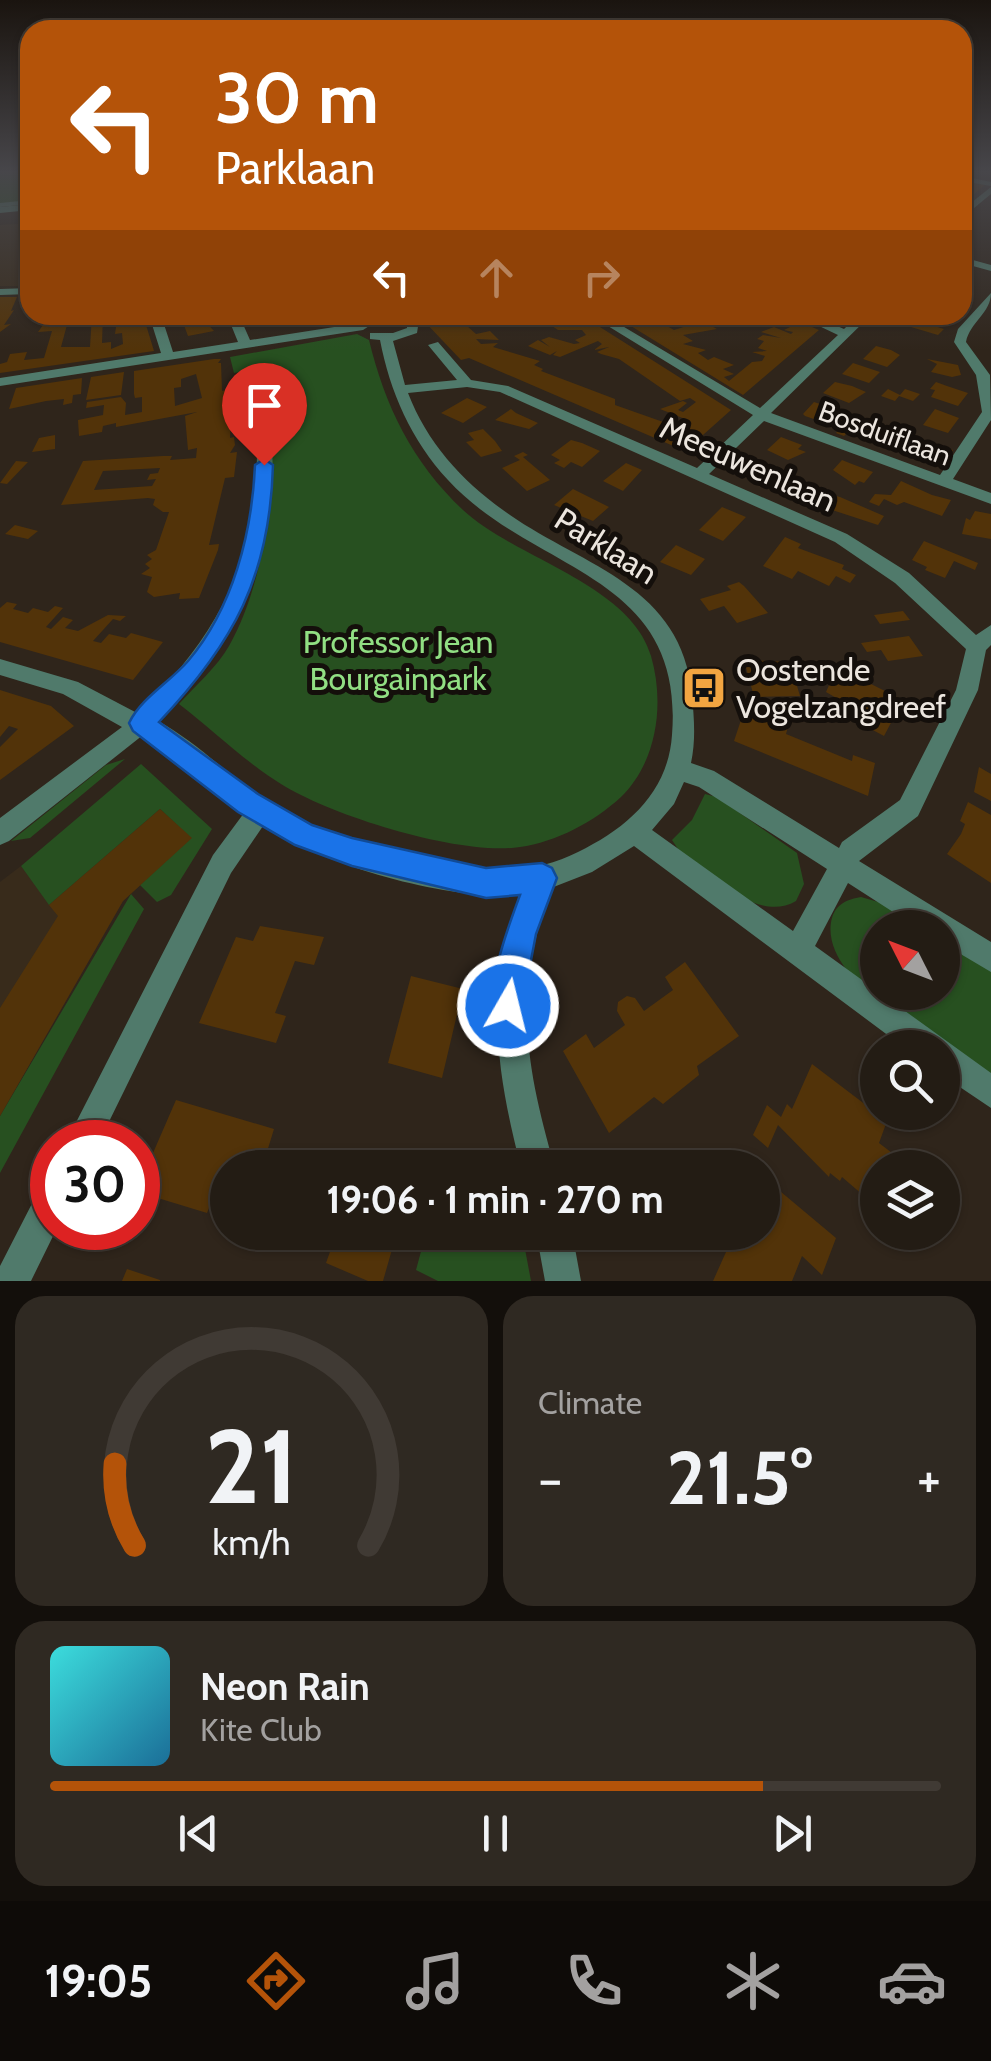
<!DOCTYPE html>
<meta charset="utf-8">
<style>
:root{--surface:#231c14;--page:#2f2922;--text:#f1f3f6;--muted:#a3a1a0;--line:#403a34;--accent:#b45309}
body{margin:0;font-family:Cabin,sans-serif;background:var(--page);color:var(--text);height:100vh;display:flex;flex-direction:column;font-size:38px;white-space:nowrap}
*{box-sizing:border-box;margin:0}
p{font-size:32px;color:var(--muted)}
.icon{flex:none;width:55px;height:55px;fill:none;stroke:currentColor;stroke-width:2;stroke-linecap:round;stroke-linejoin:round}
.map{position:relative;height:1281px;overflow:hidden}
.sheet{display:flex;flex-direction:column;gap:15px;padding:15px;background:#130f0b;flex:1}
.sheet>*{flex:none}
.banner{position:absolute;left:20px;top:20px;width:952px;height:305px;border-radius:30px;box-shadow:0 2px 8px #0004,0 0 0 2px var(--line);background:#b45309;color:#fff;overflow:hidden}
.needle{width:65px;rotate:312deg}
.fabs{position:absolute;left:860px;top:910px;display:grid;gap:20px}
.fabs a{display:grid;place-items:center;width:100px;height:100px;border-radius:50%;background:var(--surface);box-shadow:0 2px 8px #0004,0 0 0 2px var(--line);font-size:50px}
.speed{position:absolute;left:30px;top:1120px;display:flex;gap:20px;font-size:50px;font-weight:700;text-align:center}
.speed>*{display:grid;place-content:center;width:130px;height:130px;border-radius:50%;background:var(--surface);box-shadow:0 2px 8px #0004,0 0 0 2px var(--line);line-height:1}
.speed .limit{border:15px solid #d22;background:#fff;color:#111}
.pin{position:absolute;display:grid;place-items:center;width:85px;height:85px;color:#fff;margin:-102px -42px;border-radius:50% 50% 50% 0;rotate:-45deg;box-shadow:0 0 10px #0007}
.pin .icon{rotate:45deg}
.me{position:absolute;width:110px;margin:-55px;rotate:8deg;stroke-linejoin:round;filter:drop-shadow(0 0 8px #0008)}
.turn{display:flex;align-items:center;gap:35px;height:210px;padding:0 30px;font-size:45px}
.turn .icon{width:130px;height:130px;stroke-width:2.5}
.turn b{display:block;font-size:70px;line-height:85px}
.lanes{display:flex;align-items:center;height:95px;padding:0 30px;background:#0003;justify-content:center;gap:50px;direction:ltr}
.lanes .off{opacity:.35}
.big{font-size:75px;font-weight:700;line-height:1.1}
.sheet .card{flex:1;display:flex;flex-direction:column;justify-content:center;gap:15px;min-width:0;padding:0 35px;border-radius:30px;background:var(--page)}
.sheet .dial{align-items:center;gap:0}
.dial svg{height:260px;overflow:visible;fill:none;stroke:var(--line);stroke-width:7;stroke-linecap:round;text-anchor:middle}
.dial text{fill:var(--text);stroke:none}
.song{display:flex;align-items:center;gap:30px}
.cover{width:120px;height:120px;border-radius:15px;background:linear-gradient(135deg,hsl(180 70% 55%),hsl(200 70% 35%))}
.played{height:10px;border-radius:5px;background:linear-gradient(90deg,var(--accent) 80%,var(--line) 80%)}
.keys{display:flex;justify-content:space-around;direction:ltr}
.heat{display:flex;justify-content:space-between;align-items:center;font-size:55px;direction:ltr}
.sheet .tiles{flex:1;display:grid;gap:15px;grid-template-columns:1fr 1fr}
.card:last-child{grid-column:span 2}
.trip{position:absolute;left:210px;top:1150px;width:570px;height:100px;border-radius:50px;background:var(--surface);box-shadow:0 2px 8px #0004,0 0 0 2px var(--line);font-weight:700;line-height:100px;text-align:center}
.tabs{display:flex;height:160px;justify-content:space-around;align-items:center;background:#0e0b08;color:var(--muted)}
.tabs .icon{width:70px;height:70px}
.tabs .on{color:var(--accent)}
.tabs b{font-size:45px;color:var(--text)}
.map>svg:first-child{display:block}
</style>
<div class="map">
<svg width="991" height="1281" viewBox="0 0 991 1281">
<rect width="100%" height="100%" fill="#2f251b"/>
<path fill="#382b1b" d="M30 223V286H0V225Z
M160 809 192 838 123 901 0 1116V882L21 866 49 904Z"/>
<path fill="#275020" d="M0 170H30V201L0 204Z
M357 334 369 340C385 406 412 462 463 510 514 558 630 584 651 656 665 704 657 762 621 797 594 822 556 842 520 847 460 856 332 816 281 784 244 761 213 730 179 704 195 686 217 667 229 646 269 576 285 445 260 369L234 373 230 357Z
M125 759 30 838 11 841 106 765Z
M141 764 212 829 171 895 157 902 140 885 191 838 160 809 49 905 21 866Z
M705 794 717 797 797 853 804 884 796 901C757 924 710 873 680 852L672 840 692 820Z
M131 894 144 909 0 1173V1116Z
M861 897 892 906 925 927 878 928V992H942L943 939 991 971V1075C952 1048 874 1003 846 969 835 955 827 936 832 918 836 904 848 899 861 897Z
M426 1233H522L531 1281H438L416 1270Z"/>
<path fill="#523309" fill-rule="evenodd" d="M962 181 985 185 962 204Z
M0 297H17L11 311 14 310 4 325 11 324 0 332Z
M92 315H103L102 343 111 342V349L123 344 122 333 115 334 116 327 126 325H116L115 320 124 315H143L154 351 0 373V364L7 362 10 354 27 352 24 360 44 358 52 331 38 332 43 325H67L61 347H90Z
M450 315H494L501 321 467 326 476 334 490 331 499 340 476 339 481 344 498 343 493 347 540 361 534 365 543 369 541 371 615 399V405L666 423 657 430 668 434 685 419 660 409 683 401 687 403 678 410 683 412 696 402 690 398 680 401 619 359 601 354 597 352 609 347 594 350 602 344 598 341 560 357 553 355 557 351 550 355 528 346 538 340 550 347 541 340 549 337 574 344 580 343 575 340 586 335 582 330H558L552 326 567 322 551 315H581L731 410 685 451 469 358 461 360 423 320Z
M613 315H644L638 318 652 322 665 318 675 324 667 326 674 330 693 324 678 315H724L708 324 717 329 683 335 693 341 683 344 706 350 698 353 708 360 714 357 734 365 723 369 734 374 724 377 729 381 752 362 762 361 765 356 752 352 767 351 758 348 764 341 757 339 763 335 781 338 761 332 774 327 791 334 793 332 784 330 790 327 779 322 770 326 765 321 749 327 748 324 765 317 760 315H785L819 330 743 395Z
M200 316 214 331 188 336 182 320Z
M899 316 921 322 944 329 938 335 894 322Z
M876 346 891 350 900 355 887 367 863 359Z
M214 359H221L218 363H221L222 391 226 390 227 397 223 398 230 413H226L227 421 231 420 230 438 234 437 235 445 230 453 237 452 234 477 225 478 209 545 219 544 218 550 199 598 179 599 180 593 154 597 147 592 152 577 141 574 150 568 145 564 152 559 147 555 156 550 169 512H163L153 505 155 499 148 498 61 505 83 461 163 456H172L170 460 196 458 197 448 188 450 185 416 197 412 116 427V423L103 426 102 432 79 436 78 420 103 415 104 405 86 408 87 402 121 397 126 403 125 415 142 412V397L135 398 134 394V371ZM196 374 202 398 175 406 174 388 181 387V379ZM160 468 158 473 150 474 147 480 156 479 152 486 94 490 103 471Z
M927 359 958 365 961 375 952 377 931 372 937 364Z
M853 363 880 372 869 383 842 374Z
M124 372 121 395 86 400 91 377Z
M82 378 81 394 73 395 72 403 63 405 64 399 46 401 9 409 16 388Z
M835 382 852 386 866 392 849 403 823 393Z
M936 382 947 386 968 393 958 406 931 397 935 390 930 389Z
M888 389 900 395 905 389 920 394 913 401 899 396 895 401 881 396Z
M467 398 487 407 463 423 441 413Z
M814 402 838 410 836 412 842 414 839 419 855 425 844 436 836 433 840 428 805 416 803 414Z
M511 409 516 413 538 423 529 429 495 420Z
M935 409 959 418 948 433 923 425Z
M872 423 888 426 905 432 894 447 860 435Z
M483 429 495 441 502 451 481 457 466 442 474 440 468 433Z
M55 435V449L32 452 39 438Z
M781 437 802 445 798 449 806 452 788 460 767 450Z
M571 440 582 443 600 451 582 467 571 462 564 468 554 463 560 460 551 455Z
M925 440 953 450 943 465 908 451 913 445 920 447Z
M523 452 528 455 523 457 550 480 527 491 502 468 520 460 514 456Z
M842 460 852 464 873 472 864 483 859 481 855 485 833 470Z
M16 461 28 462 7 484 0 483Z
M626 463 642 470 623 491 603 481Z
M755 463 781 472 777 476 782 478 770 484 757 479 747 472Z
M901 481 932 495 951 500 942 516 904 502 897 505 884 499 879 506 869 502 875 494 891 495Z
M573 489 609 507 593 521 554 505Z
M832 495 840 497 884 516 878 525 823 507Z
M722 507 746 517 723 541 699 530Z
M975 511 991 514V539L962 534 966 518 970 520Z
M15 525 38 531 28 539 5 534Z
M785 537 801 544 798 548 844 565 842 569 856 575 850 583 836 576 829 586 798 571 792 579 763 566Z
M924 541 978 563 975 570 954 561 945 578 925 570 927 567 912 560Z
M676 545 705 559 691 575 660 562Z
M739 582 744 586 768 613 737 623 724 606 709 611 700 599 731 590 727 586Z
M7 602 17 604 13 609 28 613 33 608 48 612 55 606 63 608 46 627 51 629 63 617 73 620 65 628 78 631 108 615 126 616 120 621 113 619 93 641 101 643 109 634 126 638 131 633 163 642 133 680 0 642V608Z
M903 611 910 620 880 624 874 615Z
M909 636 923 656 888 661 881 650 867 652 861 643Z
M744 660 790 662 800 696 754 697Z
M837 667 903 700 884 736 869 728 872 724 835 704 838 699 826 692Z
M0 690 51 706 74 726 0 780V747L18 729 9 726 0 737Z
M744 711 788 727 786 734 852 761 853 755 875 763 868 796 734 741Z
M979 767 991 774V801L974 792Z
M968 802 991 815V883L947 854 961 834 965 824 960 821Z
M160 809 192 838 123 901 0 1116V1008L58 916 49 905Z
M260 926 324 937 314 965 295 961 275 1013 286 1016 276 1043 199 1023 236 937 253 941Z
M685 962 739 1036 697 1066 699 1075 663 1104 654 1097 609 1133 563 1051 586 1034 594 1048 625 1025 617 1011 618 1002 627 996 635 998 644 1011 673 990 665 977Z
M411 976 463 989 442 1078 388 1063Z
M812 1064 887 1121 879 1143 896 1156 892 1168H878V1208L842 1177 840 1181 830 1173 829 1177 778 1125 768 1148 753 1135 767 1105 781 1117 787 1104 792 1109Z
M176 1100 274 1129 266 1155 260 1154 256 1168H228V1176L222 1174 207 1213 138 1192V1156L140 1150 153 1153Z
M462 1149V1168H359L362 1158Z
M762 1176 836 1238 822 1275 802 1256 792 1281H713L735 1232H762Z
M337 1232H397L383 1281H368L326 1263Z
M127 1269 160 1280V1281H122Z"/>
<g fill="none" stroke-linecap="round" stroke-linejoin="round">
<path fill="#507a6b" fill-rule="evenodd" d="M30 200V204L0 207V203Z"/>
<path fill="#507a6b" fill-rule="evenodd" d="M962 176 991 182V186L962 181Z
M991 187V194L962 218V210Z
M30 204V210L0 213V207Z
M962 257 991 265V271L962 263Z
M30 288V294L0 295V289Z
M991 293C991 313 970 322 966 342L990 375 991 420 953 479 991 493V504L764 421 709 474 847 534 909 573 976 635 991 625V645L986 650 978 690 918 816 859 861 991 942V972L942 943V928H918L848 883 815 946 991 1073V1108L942 1075V1048H905L634 846 592 872 551 888C513 994 525 1063 555 1168H521C496 1069 484 993 522 895 448 901 327 866 263 826L231 873 99 1142H66L213 855 244 813 143 735 9 841 0 845V818L122 727 63 694 0 675V659L78 682 137 713C219 637 258 559 257 445 256 421 245 390 247 369L259 372C297 503 253 628 158 721 200 744 234 781 274 806 327 839 443 872 505 870 530 870 556 863 578 852 627 828 668 793 672 735 685 572 534 574 448 480 411 440 390 392 380 340L370 339V333H393L407 328V322L397 315H412L419 320 417 333 393 341 405 385 457 380 428 345 438 342 471 380 508 386 697 468 753 415 590 315H604L760 408 838 335 796 315H812L844 329 858 315H871L771 413 940 475 982 412 976 375 954 342 958 329ZM467 387 500 392 835 542 895 583 966 649 956 690 900 800 842 842 839 848 714 771 691 763C696 740 694 718 692 695 682 586 585 567 510 515 465 484 428 445 408 393ZM684 782 699 787 827 869 793 931 652 830 674 804Z
M149 315H161L173 352 238 342 227 315H239L250 340 360 323 372 315H386L363 330 0 386V378L161 353Z
M52 1183V1228H57L31 1281H0V1266L40 1188Z
M536 1232H572L581 1281H545Z"/>
</g>
<linearGradient id="sky" x2="0" y2="1"><stop stop-color="#1a140f"/><stop offset="0.49" stop-color="#47464a"/><stop offset="1" stop-color="#47464a" stop-opacity="0"/></linearGradient>
<rect width="991" height="350" fill="url(#sky)"/>
<path fill="#1a73e8" stroke="#114b97" stroke-width="2.5" d="M264 459 273 465C270 576 234 643 159 722L258 794 312 825 352 838 486 868 542 863 552 868 557 878 536 934 520 1018 508 1023 496 1018C484 989 509 925 520 895L486 898 352 866 295 845 238 812 133 731 129 723C141 698 170 682 188 661 233 608 252 533 255 465Z"/>
<defs>
<symbol id="bus-square" viewBox="-11 -11 22 22"><rect x="-9" y="-9" width="18" height="18" rx="4" fill="#f2a541" stroke="#140f0b"/><path d="M-5-6H5V4H4V6H2V4H-2V6H-4V4H-5ZM-3.5-4V0h7V-4ZM-3.5 1.2v1.5H-2V1.2ZM2 1.2v1.5H3.5V1.2Z" fill="#111"/></symbol>
</defs>
<g fill-rule="evenodd">
<use href="#bus-square" x="679" y="663" width="50" height="50"/>
</g>
<g text-anchor="middle" stroke-width="10" stroke-linejoin="round" paint-order="stroke">
<g font-size="28" fill="#ebe5de" stroke="#140f0b">
<text transform="translate(885 433) rotate(20)" y="10">Bosduiflaan</text>
</g>
<g font-size="32" fill="#ebe5de" stroke="#140f0b">
<text transform="translate(748 464) rotate(24)" y="11">Meeuwenlaan</text>
<text transform="translate(606 546) rotate(32)" y="11">Parklaan</text>
</g>
<g font-size="32" fill="#91df83" stroke="#140f0b">
<text x="398" y="653">Professor Jean<tspan x="398" dy="37">Bourgainpark</tspan></text>
</g>
<g font-size="32" fill="#ebe5de" stroke="#140f0b" text-anchor="start">
<text x="736" y="681">Oostende<tspan x="736" dy="37">Vogelzangdreef</tspan></text>
</g>
</g>
</svg>
<div class="fabs">
<a><svg class="needle" viewBox="-14 -14 28 28"><path d="M0-13l5 13h-10z" fill="#e53935"/><path d="M0 13l5-13h-10z" fill="#a3a1a0"/></svg></a>
<a><svg class="icon" aria-label="search" viewBox="0 0 24 24"><circle cx="10" cy="10" r="6"/><path d="M15 15l6 6"/></svg></a>
<a><svg class="icon" aria-label="layers" viewBox="0 0 24 24"><path d="M12 4l9 5-9 5-9-5zM3 14l9 5 9-5"/></svg></a>
</div>
<div class="speed"><div class="limit">30</div></div>
<div class="pin" style="left:264px;top:465px;background:#d93025"><svg class="icon" aria-label="arrive" viewBox="0 0 24 24"><path d="M6 21V4h12l-3 4 3 4H6"/></svg></div>
<svg class="me" style="left:508px;top:1006px" viewBox="-20 -20 40 40"><circle r="17" fill="#1a73e8" stroke="#fff" stroke-width="3"/><path d="M0-11L8 9 0 5-8 9z" fill="#fff"/></svg>
<div class="trip">19:06 · 1 min · 270 m</div>
<div class="banner">
<div class="turn"><svg class="icon" aria-label="left" viewBox="0 0 24 24"><path d="M17 20v-9H6M10 6l-5 5 5 5"/></svg><div><b>30 m</b>Parklaan</div></div>
<div class="lanes"><svg class="icon" aria-label="left" viewBox="0 0 24 24"><path d="M17 20v-9H6M10 6l-5 5 5 5"/></svg><svg class="icon off" aria-label="ahead" viewBox="0 0 24 24"><path d="M12 20V5M6 11l6-6 6 6"/></svg><svg class="icon off" aria-label="right" viewBox="0 0 24 24"><path d="M7 20v-9h11M14 6l5 5-5 5"/></svg></div>
</div>
</div>
<section class="sheet">
<div class="tiles">
<div class="card dial"><svg viewBox="0 0 100 80">
<path d="M14 69A42 42 0 1 1 86 69"/>
<path d="M14 69A42 42 0 0 1 8 44" stroke="#b45309"/>
<text x="50" y="56" font-size="32" font-weight="700">21</text>
<text x="50" y="72" font-size="11">km/h</text>
</svg></div>
<div class="card"><p>Climate</p>
<div class="heat"><a>−</a><b class="big">21.5°</b><a>+</a></div>
</div>
<div class="card">
<div class="song"><i class="cover"></i><div><b>Neon Rain</b><p>Kite Club</p></div></div>
<div class="played"></div>
<div class="keys"><svg class="icon" aria-label="previous" viewBox="0 0 24 24"><path d="M18 5L8 12l10 7zM5 5v14"/></svg><svg class="icon" aria-label="pause" viewBox="0 0 24 24"><path d="M8 5v14M16 5v14"/></svg><svg class="icon" aria-label="next" viewBox="0 0 24 24"><path d="M6 5l10 7-10 7zM19 5v14"/></svg></div>
</div>
</div>
</section>
<nav class="tabs">
<b>19:05</b>
<svg class="icon on" aria-label="directions" viewBox="0 0 24 24"><path d="M12 3l9 9-9 9-9-9zM9 14v-3h6M13 9l2 2-2 2"/></svg>
<svg class="icon" aria-label="music" viewBox="0 0 24 24"><path d="M9 18V5l10-2v13"/><circle cx="6" cy="18" r="3"/><circle cx="16" cy="16" r="3"/></svg>
<svg class="icon" aria-label="phone" viewBox="0 0 24 24"><path d="M5 4h4l2 5-3 2q2 4 5 5l2-3 5 2v4C11 20 4 13 5 4z"/></svg>
<svg class="icon" aria-label="climate" viewBox="0 0 24 24"><path d="M12 3v18M4 7l16 10M4 17L20 7"/></svg>
<svg class="icon" aria-label="car" viewBox="0 0 24 24"><path d="M5 17H2v-5l4-1 3-4h7l3 4 3 1v5h-3M9 17h6M6 11h13"/><circle cx="7" cy="17" r="2"/><circle cx="17" cy="17" r="2"/></svg>
</nav>
